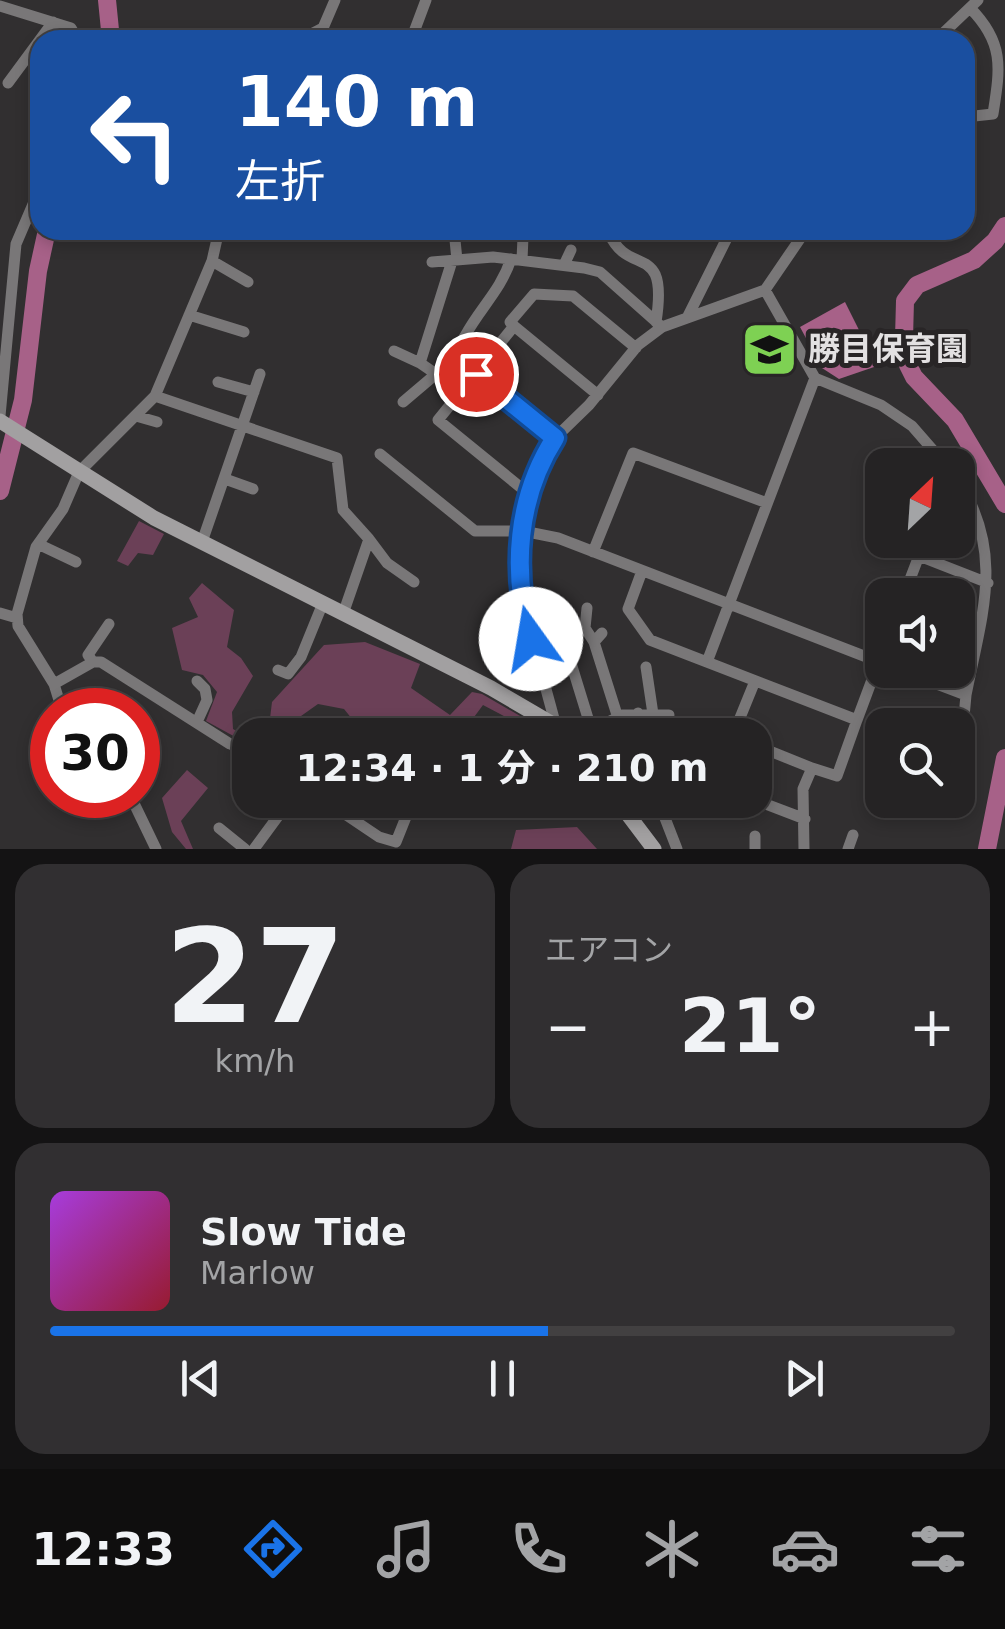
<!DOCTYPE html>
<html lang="ja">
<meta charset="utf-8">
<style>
:root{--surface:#252324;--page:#312f31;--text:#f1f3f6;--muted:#a3a4a6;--line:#424041;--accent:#1a73e8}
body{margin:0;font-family:"DejaVu Sans","Noto Sans JP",sans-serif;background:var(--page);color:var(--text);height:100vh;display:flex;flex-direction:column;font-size:38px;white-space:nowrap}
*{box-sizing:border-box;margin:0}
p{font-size:32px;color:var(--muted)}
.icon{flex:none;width:55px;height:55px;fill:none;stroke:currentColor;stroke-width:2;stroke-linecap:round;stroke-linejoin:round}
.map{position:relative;height:849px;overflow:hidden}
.panel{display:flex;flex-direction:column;gap:15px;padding:15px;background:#141314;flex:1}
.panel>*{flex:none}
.top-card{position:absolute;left:30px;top:30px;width:945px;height:210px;border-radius:30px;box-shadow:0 5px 15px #0003,0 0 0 2px var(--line);background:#1a4fa0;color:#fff;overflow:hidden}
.needle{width:65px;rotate:25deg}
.buttons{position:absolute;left:865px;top:448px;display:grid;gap:20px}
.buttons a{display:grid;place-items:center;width:110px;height:110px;border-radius:20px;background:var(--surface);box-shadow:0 5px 15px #0003,0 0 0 2px var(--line);font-size:50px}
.speed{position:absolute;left:30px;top:688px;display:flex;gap:20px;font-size:50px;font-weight:700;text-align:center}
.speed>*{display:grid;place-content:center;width:130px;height:130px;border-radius:50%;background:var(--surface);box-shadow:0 5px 15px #0003,0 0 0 2px var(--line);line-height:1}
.speed .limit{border:15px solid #d22;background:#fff;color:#111}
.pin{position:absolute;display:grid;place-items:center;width:85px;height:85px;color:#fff;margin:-42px;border:5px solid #fff;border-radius:50%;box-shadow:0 2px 10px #0007}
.me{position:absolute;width:110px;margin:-55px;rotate:347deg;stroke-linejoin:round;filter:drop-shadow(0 0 8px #0008)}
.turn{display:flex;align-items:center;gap:35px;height:210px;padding:0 40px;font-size:45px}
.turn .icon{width:130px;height:130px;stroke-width:2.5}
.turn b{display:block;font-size:70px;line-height:85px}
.big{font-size:75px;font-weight:700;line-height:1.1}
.panel .widget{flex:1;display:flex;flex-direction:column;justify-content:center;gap:15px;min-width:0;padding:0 35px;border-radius:30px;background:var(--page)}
.panel .dial{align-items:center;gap:0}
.dial b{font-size:130px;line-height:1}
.song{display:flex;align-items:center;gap:30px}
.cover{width:120px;height:120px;border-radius:15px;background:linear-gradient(135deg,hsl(280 70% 55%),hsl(350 70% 35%))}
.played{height:10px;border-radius:5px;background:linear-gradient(90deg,var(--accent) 55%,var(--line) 55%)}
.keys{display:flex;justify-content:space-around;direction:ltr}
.heat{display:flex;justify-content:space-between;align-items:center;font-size:55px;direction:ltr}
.panel .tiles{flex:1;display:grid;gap:15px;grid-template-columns:1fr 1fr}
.widget:last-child{grid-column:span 2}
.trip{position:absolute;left:232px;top:718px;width:540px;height:100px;border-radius:30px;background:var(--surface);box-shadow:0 5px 15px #0003,0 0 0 2px var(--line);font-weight:700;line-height:100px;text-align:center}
.dock{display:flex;height:160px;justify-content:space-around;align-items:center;background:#0f0e0e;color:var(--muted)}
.dock .icon{width:70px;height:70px}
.dock .current{color:var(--accent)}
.dock b{font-size:45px;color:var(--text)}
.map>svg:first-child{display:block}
</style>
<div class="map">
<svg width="1005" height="849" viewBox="0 0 1005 849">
<rect width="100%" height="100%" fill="#312f30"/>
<path fill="#6b4057" d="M139 521 164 534 153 555 138 553 128 566 117 561Z
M202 583 234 610 227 647 241 658 253 676 232 712 233 729 250 739V745L206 721 217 692 203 675 182 670 172 628 198 617 189 598Z
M365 642 420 664 411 688 450 715 472 692 482 694 541 728 538 734 483 705 463 732 445 721 430 735H365L344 709 318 704 294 721 286 735H268L272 702 324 645Z
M187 770 208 788 181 821 193 849H186L172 832 162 798Z
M577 827 597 849H511L516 830Z"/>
<path fill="#a76188" d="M845 302 877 366 839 379 822 368 800 327Z"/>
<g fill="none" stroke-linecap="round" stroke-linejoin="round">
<path stroke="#a76188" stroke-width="18" d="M107 0 111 40
M1005 226 995 241 974 260 917 285 905 301 904 338 908 365 914 377 955 420 1005 504
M0 491 23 400 38 271 47 230
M987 849 1005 758"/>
<path stroke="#797778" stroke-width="11" d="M0 6 71 28 78 40
M300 40 323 28 335 0
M411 40 426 0
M936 40 978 0
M8 83 53 22
M965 117 993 114C1000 69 1005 43 970 8
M454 230 457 260
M609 233C629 279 669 239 656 322
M522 260 523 237
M212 261 248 282
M432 262 493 257 584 268 600 272 662 327
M564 265 571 250
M765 290 815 378 881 405 912 426 946 465
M189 315 244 332
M688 316 731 230
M514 326 598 395
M394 351 420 363 452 261
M436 374C450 361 455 352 465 336 480 308 501 290 511 259
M475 374 555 438
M218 382 254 392
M155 396 337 458 343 510 369 539
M403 402 436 374 420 363
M0 416 16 244 40 188
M136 416 157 422
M380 454 475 531H523L558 538 882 663
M225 479 253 489
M530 495 438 420 514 326 510 322 534 294 573 296 636 348
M202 542 260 374
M38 544 76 562
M593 552 633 453 767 503
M919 556 988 583
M642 571 628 609 650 640 857 720 882 653
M904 595 925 540
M587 608 585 628 594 642
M0 613 17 618
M343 614 369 539 387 563 414 582
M602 633 594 642 618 718
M958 633 977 641
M93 662 88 655 109 624
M707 662 815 378
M571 663 591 728
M646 667 653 714
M278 670 288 674 301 657 323 603
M900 670 966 695C982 614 1005 553 958 480
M54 684 93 662H101L230 744 250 752
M62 710 54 684 18 626 17 614 36 547 63 509 79 472 155 396 212 261 219 230
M638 713 643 735
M197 722 207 700 205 689 197 681
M556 726 581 729 599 727 622 715H669
M550 735 556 726 518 586 520 540 538 465 555 438 589 405 638 345 662 327 765 290 806 230
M733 735 755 681
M755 745 812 768 803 789 804 849
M958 748 962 739 966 695
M138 762 140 760
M812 768 837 776 857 720
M130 795 156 849
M324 800 379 837 396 842 408 812 416 800
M658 800 677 849
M755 800 805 819
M219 828 245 849
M254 849 290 800
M755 849V836
M848 849 853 835"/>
<path stroke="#a2a0a1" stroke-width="15" d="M0 421 154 518 491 688 556 726 563 735
M617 800 654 849"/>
</g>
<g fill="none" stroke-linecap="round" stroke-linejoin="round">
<defs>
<path id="route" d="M476 374 555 438C517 497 511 571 531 639"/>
</defs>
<use href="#route" stroke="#114b97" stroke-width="25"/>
<use href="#route" stroke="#1a73e8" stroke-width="18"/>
</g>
<defs>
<symbol id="school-square" viewBox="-11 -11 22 22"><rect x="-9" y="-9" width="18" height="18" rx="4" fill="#7ed153" stroke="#282526"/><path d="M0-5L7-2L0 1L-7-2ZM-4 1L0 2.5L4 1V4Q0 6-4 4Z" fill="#111"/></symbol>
</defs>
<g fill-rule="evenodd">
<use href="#school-square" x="738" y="318" width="63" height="63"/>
</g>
<g text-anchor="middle" stroke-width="10" stroke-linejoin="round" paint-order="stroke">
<g font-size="32" font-weight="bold" fill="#e3e1e2" stroke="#282526" text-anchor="start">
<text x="808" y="360">勝目保育園</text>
</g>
</g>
</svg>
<div class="buttons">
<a><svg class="needle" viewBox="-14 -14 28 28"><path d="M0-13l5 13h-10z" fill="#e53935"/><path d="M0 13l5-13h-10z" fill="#a3a4a6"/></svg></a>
<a><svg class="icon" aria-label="sound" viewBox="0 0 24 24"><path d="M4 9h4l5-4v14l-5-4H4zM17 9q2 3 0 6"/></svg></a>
<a><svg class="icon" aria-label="search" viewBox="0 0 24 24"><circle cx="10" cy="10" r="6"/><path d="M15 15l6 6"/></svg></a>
</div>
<div class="speed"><div class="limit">30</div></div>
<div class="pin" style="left:476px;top:374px;background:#d93025"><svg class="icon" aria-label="arrive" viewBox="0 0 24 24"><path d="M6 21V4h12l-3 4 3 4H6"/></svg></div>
<svg class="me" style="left:531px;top:639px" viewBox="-20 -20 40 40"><circle r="19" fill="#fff"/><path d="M0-13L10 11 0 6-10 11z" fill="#1a73e8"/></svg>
<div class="trip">12:34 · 1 分 · 210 m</div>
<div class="top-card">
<div class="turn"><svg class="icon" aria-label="left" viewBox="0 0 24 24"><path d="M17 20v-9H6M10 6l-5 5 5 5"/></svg><div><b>140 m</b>左折</div></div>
</div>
</div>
<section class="panel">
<div class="tiles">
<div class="widget dial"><b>27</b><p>km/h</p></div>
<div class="widget"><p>エアコン</p>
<div class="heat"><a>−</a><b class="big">21°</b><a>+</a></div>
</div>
<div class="widget">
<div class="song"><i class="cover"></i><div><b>Slow Tide</b><p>Marlow</p></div></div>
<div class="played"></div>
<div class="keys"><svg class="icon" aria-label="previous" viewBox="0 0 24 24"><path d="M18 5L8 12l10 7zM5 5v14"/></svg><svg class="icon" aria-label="pause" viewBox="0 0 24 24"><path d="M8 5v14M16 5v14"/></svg><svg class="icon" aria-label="next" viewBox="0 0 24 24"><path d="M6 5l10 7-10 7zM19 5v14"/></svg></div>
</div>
</div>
</section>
<nav class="dock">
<b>12:33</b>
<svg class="icon current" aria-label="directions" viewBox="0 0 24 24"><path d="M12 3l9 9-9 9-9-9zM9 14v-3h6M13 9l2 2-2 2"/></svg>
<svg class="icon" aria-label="music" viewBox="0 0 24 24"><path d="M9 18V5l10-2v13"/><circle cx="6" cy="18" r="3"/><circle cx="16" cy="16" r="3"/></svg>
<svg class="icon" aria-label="phone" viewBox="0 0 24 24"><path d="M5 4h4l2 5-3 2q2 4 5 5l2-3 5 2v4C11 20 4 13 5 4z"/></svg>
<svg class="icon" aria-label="climate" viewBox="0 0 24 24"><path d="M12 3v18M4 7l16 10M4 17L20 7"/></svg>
<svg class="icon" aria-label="car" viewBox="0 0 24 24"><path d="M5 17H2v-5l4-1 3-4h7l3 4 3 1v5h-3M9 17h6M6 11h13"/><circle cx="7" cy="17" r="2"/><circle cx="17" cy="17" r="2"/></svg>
<svg class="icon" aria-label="filters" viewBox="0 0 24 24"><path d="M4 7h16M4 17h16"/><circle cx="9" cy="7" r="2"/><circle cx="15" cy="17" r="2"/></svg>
</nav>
